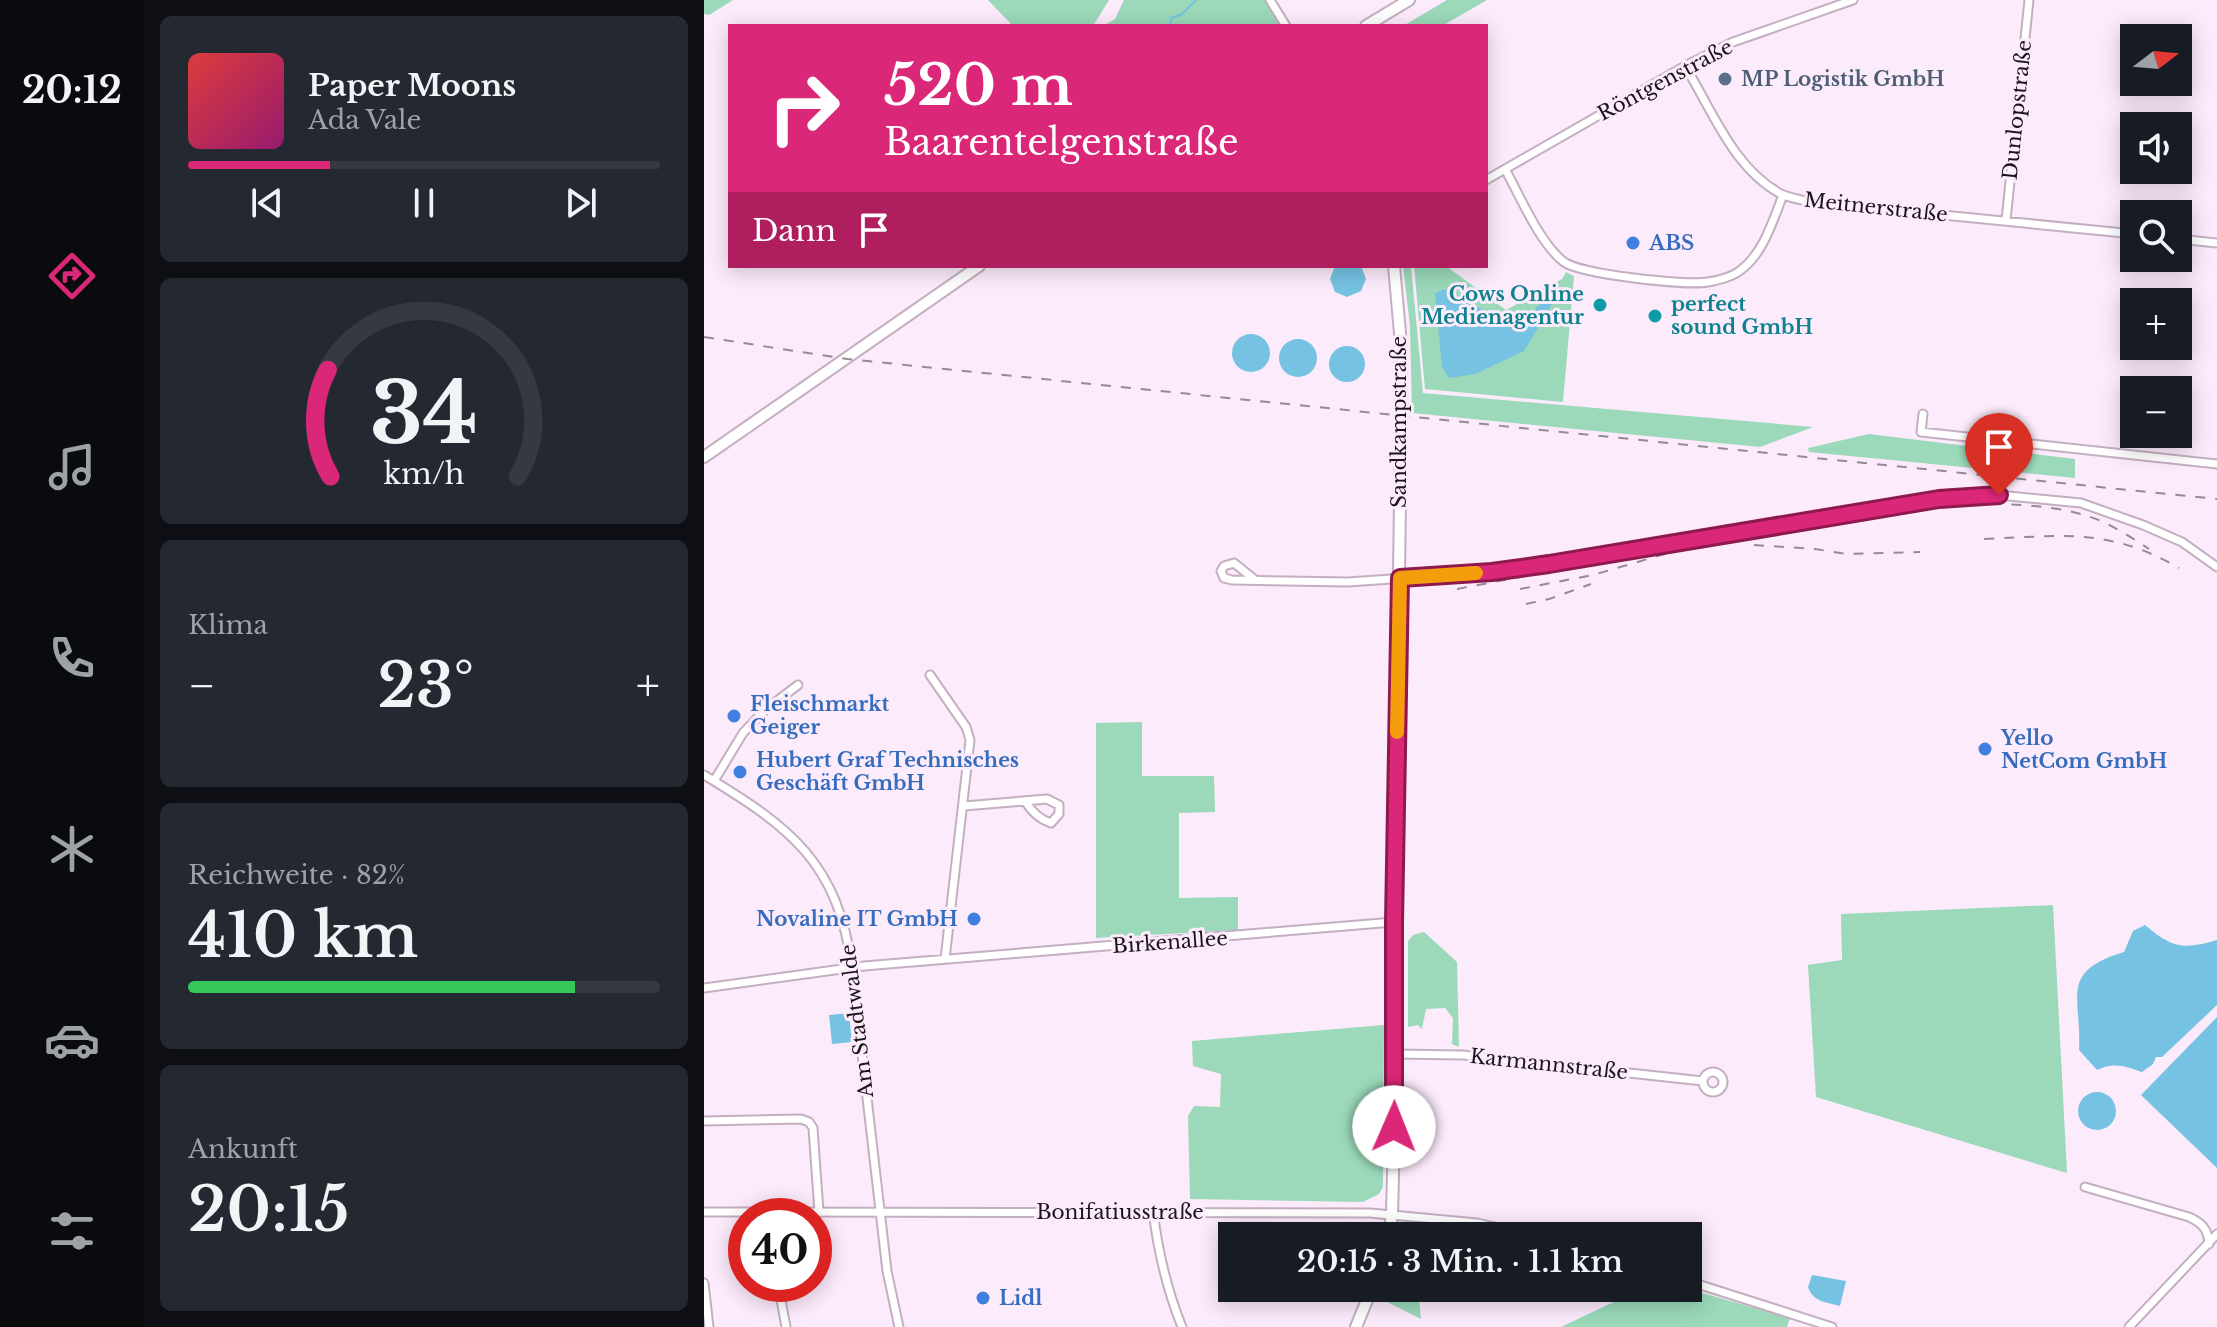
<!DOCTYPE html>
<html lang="de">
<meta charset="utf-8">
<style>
:root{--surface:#171b24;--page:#242831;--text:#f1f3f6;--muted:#9ea1a6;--line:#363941;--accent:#db2777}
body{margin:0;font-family:"Libre Baskerville",serif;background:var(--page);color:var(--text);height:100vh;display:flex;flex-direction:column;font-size:30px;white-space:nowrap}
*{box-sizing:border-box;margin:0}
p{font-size:26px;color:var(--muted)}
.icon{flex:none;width:44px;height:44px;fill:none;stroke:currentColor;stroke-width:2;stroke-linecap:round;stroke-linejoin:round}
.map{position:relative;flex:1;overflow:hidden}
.details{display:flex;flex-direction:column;gap:16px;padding:16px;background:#0d0f14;width:560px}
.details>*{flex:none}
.guide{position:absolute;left:24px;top:24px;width:760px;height:244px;border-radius:0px;box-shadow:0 4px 20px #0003;background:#db2777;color:#fff;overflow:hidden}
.needle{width:52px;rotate:74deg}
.fabs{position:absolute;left:1416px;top:24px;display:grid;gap:16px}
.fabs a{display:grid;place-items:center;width:72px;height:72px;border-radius:0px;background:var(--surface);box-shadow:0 4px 20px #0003;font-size:40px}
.speed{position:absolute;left:24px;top:1198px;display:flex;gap:16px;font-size:40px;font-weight:700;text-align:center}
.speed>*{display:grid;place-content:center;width:104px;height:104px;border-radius:50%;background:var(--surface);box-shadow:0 4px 20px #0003;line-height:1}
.speed .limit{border:12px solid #d22;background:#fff;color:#111}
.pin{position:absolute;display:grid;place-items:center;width:68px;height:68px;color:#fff;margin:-82px -34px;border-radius:50% 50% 50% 0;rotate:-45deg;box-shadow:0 0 8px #0007}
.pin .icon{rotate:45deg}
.me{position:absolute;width:88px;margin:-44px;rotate:1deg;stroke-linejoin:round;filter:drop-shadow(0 0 6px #0008)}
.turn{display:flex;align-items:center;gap:28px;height:168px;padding:0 24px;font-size:36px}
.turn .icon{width:104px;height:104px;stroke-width:2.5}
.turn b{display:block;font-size:56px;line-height:68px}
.then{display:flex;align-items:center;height:76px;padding:0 24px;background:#0003;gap:16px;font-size:30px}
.big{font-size:60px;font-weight:600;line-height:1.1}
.details .widget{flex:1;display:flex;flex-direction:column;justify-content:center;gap:12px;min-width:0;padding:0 28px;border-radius:12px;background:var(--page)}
.details .dial{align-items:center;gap:0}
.dial svg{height:208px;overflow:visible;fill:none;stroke:var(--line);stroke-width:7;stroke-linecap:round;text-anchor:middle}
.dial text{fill:var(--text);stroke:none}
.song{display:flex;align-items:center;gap:24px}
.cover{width:96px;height:96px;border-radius:12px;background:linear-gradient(135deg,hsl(0 70% 55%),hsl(320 70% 35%))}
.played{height:8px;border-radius:4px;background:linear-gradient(90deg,var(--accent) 30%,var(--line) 30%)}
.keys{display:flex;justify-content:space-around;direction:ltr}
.heat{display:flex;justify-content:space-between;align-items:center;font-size:44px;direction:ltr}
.charge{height:12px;border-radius:6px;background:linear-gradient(90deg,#34c759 82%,var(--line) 0)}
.trip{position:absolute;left:514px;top:1222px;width:484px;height:80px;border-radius:0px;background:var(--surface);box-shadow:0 4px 20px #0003;font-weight:600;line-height:80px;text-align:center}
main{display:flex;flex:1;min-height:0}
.dock{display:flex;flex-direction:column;width:144px;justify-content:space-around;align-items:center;background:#090b0e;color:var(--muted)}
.dock .icon{width:56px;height:56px}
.dock .current{color:var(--accent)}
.dock b{font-size:36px;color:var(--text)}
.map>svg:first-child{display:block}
</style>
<main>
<nav class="dock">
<b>20:12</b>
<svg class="icon current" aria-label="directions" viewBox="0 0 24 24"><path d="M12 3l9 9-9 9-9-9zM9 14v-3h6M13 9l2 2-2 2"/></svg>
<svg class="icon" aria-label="music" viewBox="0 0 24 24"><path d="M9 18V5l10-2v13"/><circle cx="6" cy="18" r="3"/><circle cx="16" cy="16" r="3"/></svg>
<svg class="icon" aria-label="phone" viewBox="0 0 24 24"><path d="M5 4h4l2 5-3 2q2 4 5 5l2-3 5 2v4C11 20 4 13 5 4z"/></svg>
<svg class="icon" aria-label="climate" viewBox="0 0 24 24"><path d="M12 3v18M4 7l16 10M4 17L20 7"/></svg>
<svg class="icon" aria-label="car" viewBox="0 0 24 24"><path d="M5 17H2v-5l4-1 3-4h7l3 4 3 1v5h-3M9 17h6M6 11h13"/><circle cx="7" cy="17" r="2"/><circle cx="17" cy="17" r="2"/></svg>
<svg class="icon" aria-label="filters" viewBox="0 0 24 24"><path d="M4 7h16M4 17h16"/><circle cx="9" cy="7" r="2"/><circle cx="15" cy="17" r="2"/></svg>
</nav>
<section class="details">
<div class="widget">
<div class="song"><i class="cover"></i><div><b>Paper Moons</b><p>Ada Vale</p></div></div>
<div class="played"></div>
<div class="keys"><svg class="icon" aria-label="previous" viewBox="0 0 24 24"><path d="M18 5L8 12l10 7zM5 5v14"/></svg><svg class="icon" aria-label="pause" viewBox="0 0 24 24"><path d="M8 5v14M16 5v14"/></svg><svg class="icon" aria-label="next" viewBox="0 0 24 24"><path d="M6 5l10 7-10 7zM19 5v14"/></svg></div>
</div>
<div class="widget dial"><svg viewBox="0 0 100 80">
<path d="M14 69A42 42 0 1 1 86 69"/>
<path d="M14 69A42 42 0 0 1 13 28" stroke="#db2777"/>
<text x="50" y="56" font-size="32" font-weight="700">34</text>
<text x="50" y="72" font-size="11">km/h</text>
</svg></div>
<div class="widget"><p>Klima</p>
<div class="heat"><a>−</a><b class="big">23°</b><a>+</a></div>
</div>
<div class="widget"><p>Reichweite · 82%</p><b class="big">410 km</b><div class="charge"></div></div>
<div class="widget"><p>Ankunft</p><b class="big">20:15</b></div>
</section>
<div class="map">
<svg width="1513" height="1327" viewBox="0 0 1513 1327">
<rect width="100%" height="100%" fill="#fcebfb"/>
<path fill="#9bd9ba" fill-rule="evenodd" d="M0 0H29L5 15 0 14Z
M284 0H405L389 26H309Z
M420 0H563L579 26H399L411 19Z
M743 0H783L738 26H699Z
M699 266H707L719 393 1109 427 1056 447 708 413 706 326Z
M710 266H742L802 310 858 279 862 272 870 276 859 402 721 389ZM740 289 805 323H817L830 312 771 374 731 293Z
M1165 434 1371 459V478L1105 452 1104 448Z
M438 722V776H510L511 812 475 813V898L534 897V930L392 938V723Z
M1349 905 1363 1173 1112 1097 1104 965 1138 960 1137 914Z
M720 932 753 962 755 1047 748 1044 749 1018 741 1008 722 1009 718 1029 714 1025 704 1027V941L709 935Z
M680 1025 679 1187 675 1194 659 1202 486 1199 484 1116 490 1106 516 1107 517 1074 489 1066 488 1041Z
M679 1288H714L717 1319 675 1298Z
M939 1288H981L1086 1318 1083 1327H857Z"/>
<path fill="#75c2e3" d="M631 266H657L662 279 657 291 643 297 631 292 626 279Z
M740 289 805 323H817L845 295 851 299 820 351 771 374 745 378 738 367 731 293Z
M528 353a19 19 0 1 1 38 0a19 19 0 1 1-38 0Z
M575 358a19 19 0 1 1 38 0a19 19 0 1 1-38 0Z
M625 364a18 18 0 1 1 36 0a18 18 0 1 1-36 0Z
M1441 925C1468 948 1479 950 1513 940V1005L1458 1057H1452L1449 1064 1438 1072C1421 1066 1409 1062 1393 1070L1375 1050C1378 997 1354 972 1420 952L1429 931Z
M145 1013 148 1042 128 1044 125 1015Z
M1513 1017V1168L1437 1095Z
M1374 1111a19 19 0 1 1 38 0a19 19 0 1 1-38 0Z
M1108 1275 1142 1281 1136 1306C1122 1302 1109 1302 1104 1287Z"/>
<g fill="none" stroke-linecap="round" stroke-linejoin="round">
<path stroke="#75c2e3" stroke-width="2" d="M466 26 467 18 477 15 492 0"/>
<defs>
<path id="street" d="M566 0 582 26
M981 66C1008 110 1029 168 1077 194 1086 198 1097 200 1107 202L1430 234
M801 169C816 196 836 244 860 262 876 274 982 286 1004 282 1016 280 1029 277 1038 269 1060 252 1069 220 1079 195
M782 180 981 66 1029 42 1149 0
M1302 220 1325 0
M1474 239 1513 243
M1219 414 1217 432 1513 464
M550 579 530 563 520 566 517 571 520 578 528 580 644 582 788 572 1235 499 1295 495 1377 503 1439 525 1478 542 1513 567
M226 675 262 727 266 740 241 959
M0 775C86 827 134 862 148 968L183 1271 195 1327
M10 781 39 733 61 710 94 685
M260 806 343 799 355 805V814L347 823C335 819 327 811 321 801
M0 988 160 966 690 922
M690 1054 759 1055 999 1081
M999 1082a10 10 0 1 1 20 0a10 10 0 1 1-20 0Z
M0 1121 97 1119 105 1122 109 1128 115 1212
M1381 1187 1485 1217C1498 1223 1504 1229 1505 1244
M449 1211C454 1251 463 1290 478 1327
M0 1212 666 1213 773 1223 830 1236
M984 1281 1128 1327
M0 1283 5 1327
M74 1284 82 1327
M1425 1327 1513 1234"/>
<path id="secondary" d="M662 26 705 0
M690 266 696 333 697 399
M0 457 275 266
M685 1236 688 1214 691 1099 690 922 697 432
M652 1327 668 1288"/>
</defs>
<use href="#street" stroke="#c4afc2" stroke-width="11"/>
<use href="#secondary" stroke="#c4afc2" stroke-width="14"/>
<use href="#street" stroke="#fff" stroke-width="7"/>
<use href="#secondary" stroke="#fff" stroke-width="10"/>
<path stroke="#968a96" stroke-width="2" stroke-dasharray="10 10" stroke-linecap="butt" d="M0 337 143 359 1513 499
M1280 539C1358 536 1404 527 1475 568
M1050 545 1111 549 1143 554 1216 552
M753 589 832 574
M816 589 889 575 971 551 1255 504C1301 504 1354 503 1397 521 1414 529 1430 539 1445 549
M822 604 845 599 887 584"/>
<defs>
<path id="secondary-bridge" d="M697 432V399"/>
</defs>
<use href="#secondary-bridge" stroke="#c4afc2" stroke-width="14" stroke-linecap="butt"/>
<use href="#secondary-bridge" stroke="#fff" stroke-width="10"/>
</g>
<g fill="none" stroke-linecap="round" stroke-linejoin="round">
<defs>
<path id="route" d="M690 1127V922L696 578 788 572 845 564 1235 499 1295 495"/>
</defs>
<use href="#route" stroke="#8e194d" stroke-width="20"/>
<use href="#route" stroke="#db2777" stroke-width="14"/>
<path stroke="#f59e0b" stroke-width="14" d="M693 732 696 578 772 573"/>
</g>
<circle fill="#5c6f8a" stroke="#fcebfb" stroke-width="3" cx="1021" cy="79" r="8"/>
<g fill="#3f7fe0" stroke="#fcebfb" stroke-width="3">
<circle cx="929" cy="243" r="8"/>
<circle cx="30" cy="716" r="8"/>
<circle cx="1281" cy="749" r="8"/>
<circle cx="36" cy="772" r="8"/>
<circle cx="270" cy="919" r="8"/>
<circle cx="279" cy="1298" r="8"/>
</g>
<g fill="#0f9aa8" stroke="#fcebfb" stroke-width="3">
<circle cx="896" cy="305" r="8"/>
<circle cx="951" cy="316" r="8"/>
</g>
<g text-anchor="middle" stroke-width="6" stroke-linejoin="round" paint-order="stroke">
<g font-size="20" font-weight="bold" fill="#4e5e75" stroke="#fcebfb" text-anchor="start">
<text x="1037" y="86">MP Logistik GmbH</text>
</g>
<g font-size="20" fill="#1b141b" stroke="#fcebfb">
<text transform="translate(961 80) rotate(-28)" y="7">Röntgenstraße</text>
<text transform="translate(1313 110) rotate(-84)" y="7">Dunlopstraße</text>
<text transform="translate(1172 207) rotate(6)" y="7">Meitnerstraße</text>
<text transform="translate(695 422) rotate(-90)" y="7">Sandkampstraße</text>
<text transform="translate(466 942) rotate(-4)" y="7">Birkenallee</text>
<text transform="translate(153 1021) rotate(-97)" y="7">Am Stadtwalde</text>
<text transform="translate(845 1064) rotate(6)" y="7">Karmannstraße</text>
<text x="416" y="1219">Bonifatiusstraße</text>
</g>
<g font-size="20" font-weight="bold" fill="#366cbe" stroke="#fcebfb" text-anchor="start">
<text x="945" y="250">ABS</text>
<text x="46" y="711">Fleischmarkt<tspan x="46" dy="23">Geiger</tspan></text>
<text x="1297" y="745">Yello<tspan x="1297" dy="23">NetCom GmbH</tspan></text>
<text x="52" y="767">Hubert Graf Technisches<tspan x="52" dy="23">Geschäft GmbH</tspan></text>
<text x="254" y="926" text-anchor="end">Novaline IT GmbH</text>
<text x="295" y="1305">Lidl</text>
</g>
<g font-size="20" font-weight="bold" fill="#0d838f" stroke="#fcebfb" text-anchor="end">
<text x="880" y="301">Cows Online<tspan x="880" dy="23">Medienagentur</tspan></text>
<text x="967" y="311" text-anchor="start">perfect<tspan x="967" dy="23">sound GmbH</tspan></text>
</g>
</g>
</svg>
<div class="fabs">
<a><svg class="needle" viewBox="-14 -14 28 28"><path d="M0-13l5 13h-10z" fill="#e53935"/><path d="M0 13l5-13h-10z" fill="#9ea1a6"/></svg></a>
<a><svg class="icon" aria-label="sound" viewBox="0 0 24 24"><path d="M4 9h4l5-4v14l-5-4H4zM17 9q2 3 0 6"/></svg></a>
<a><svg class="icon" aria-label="search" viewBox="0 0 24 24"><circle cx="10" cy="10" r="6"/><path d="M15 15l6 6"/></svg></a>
<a>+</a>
<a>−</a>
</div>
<div class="speed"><div class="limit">40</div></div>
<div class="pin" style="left:1295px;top:495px;background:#d93025"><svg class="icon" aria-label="arrive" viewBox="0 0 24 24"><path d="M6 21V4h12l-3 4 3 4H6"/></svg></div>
<svg class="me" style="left:690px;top:1127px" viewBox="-20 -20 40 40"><circle r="19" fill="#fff"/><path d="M0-13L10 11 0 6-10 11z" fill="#db2777"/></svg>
<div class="trip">20:15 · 3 Min. · 1.1 km</div>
<div class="guide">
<div class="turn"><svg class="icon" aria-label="right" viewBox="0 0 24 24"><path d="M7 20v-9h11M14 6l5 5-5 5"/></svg><div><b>520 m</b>Baarentelgenstraße</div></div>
<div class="then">Dann<svg class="icon" aria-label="arrive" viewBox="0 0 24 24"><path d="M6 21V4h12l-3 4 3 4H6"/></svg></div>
</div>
</div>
</main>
